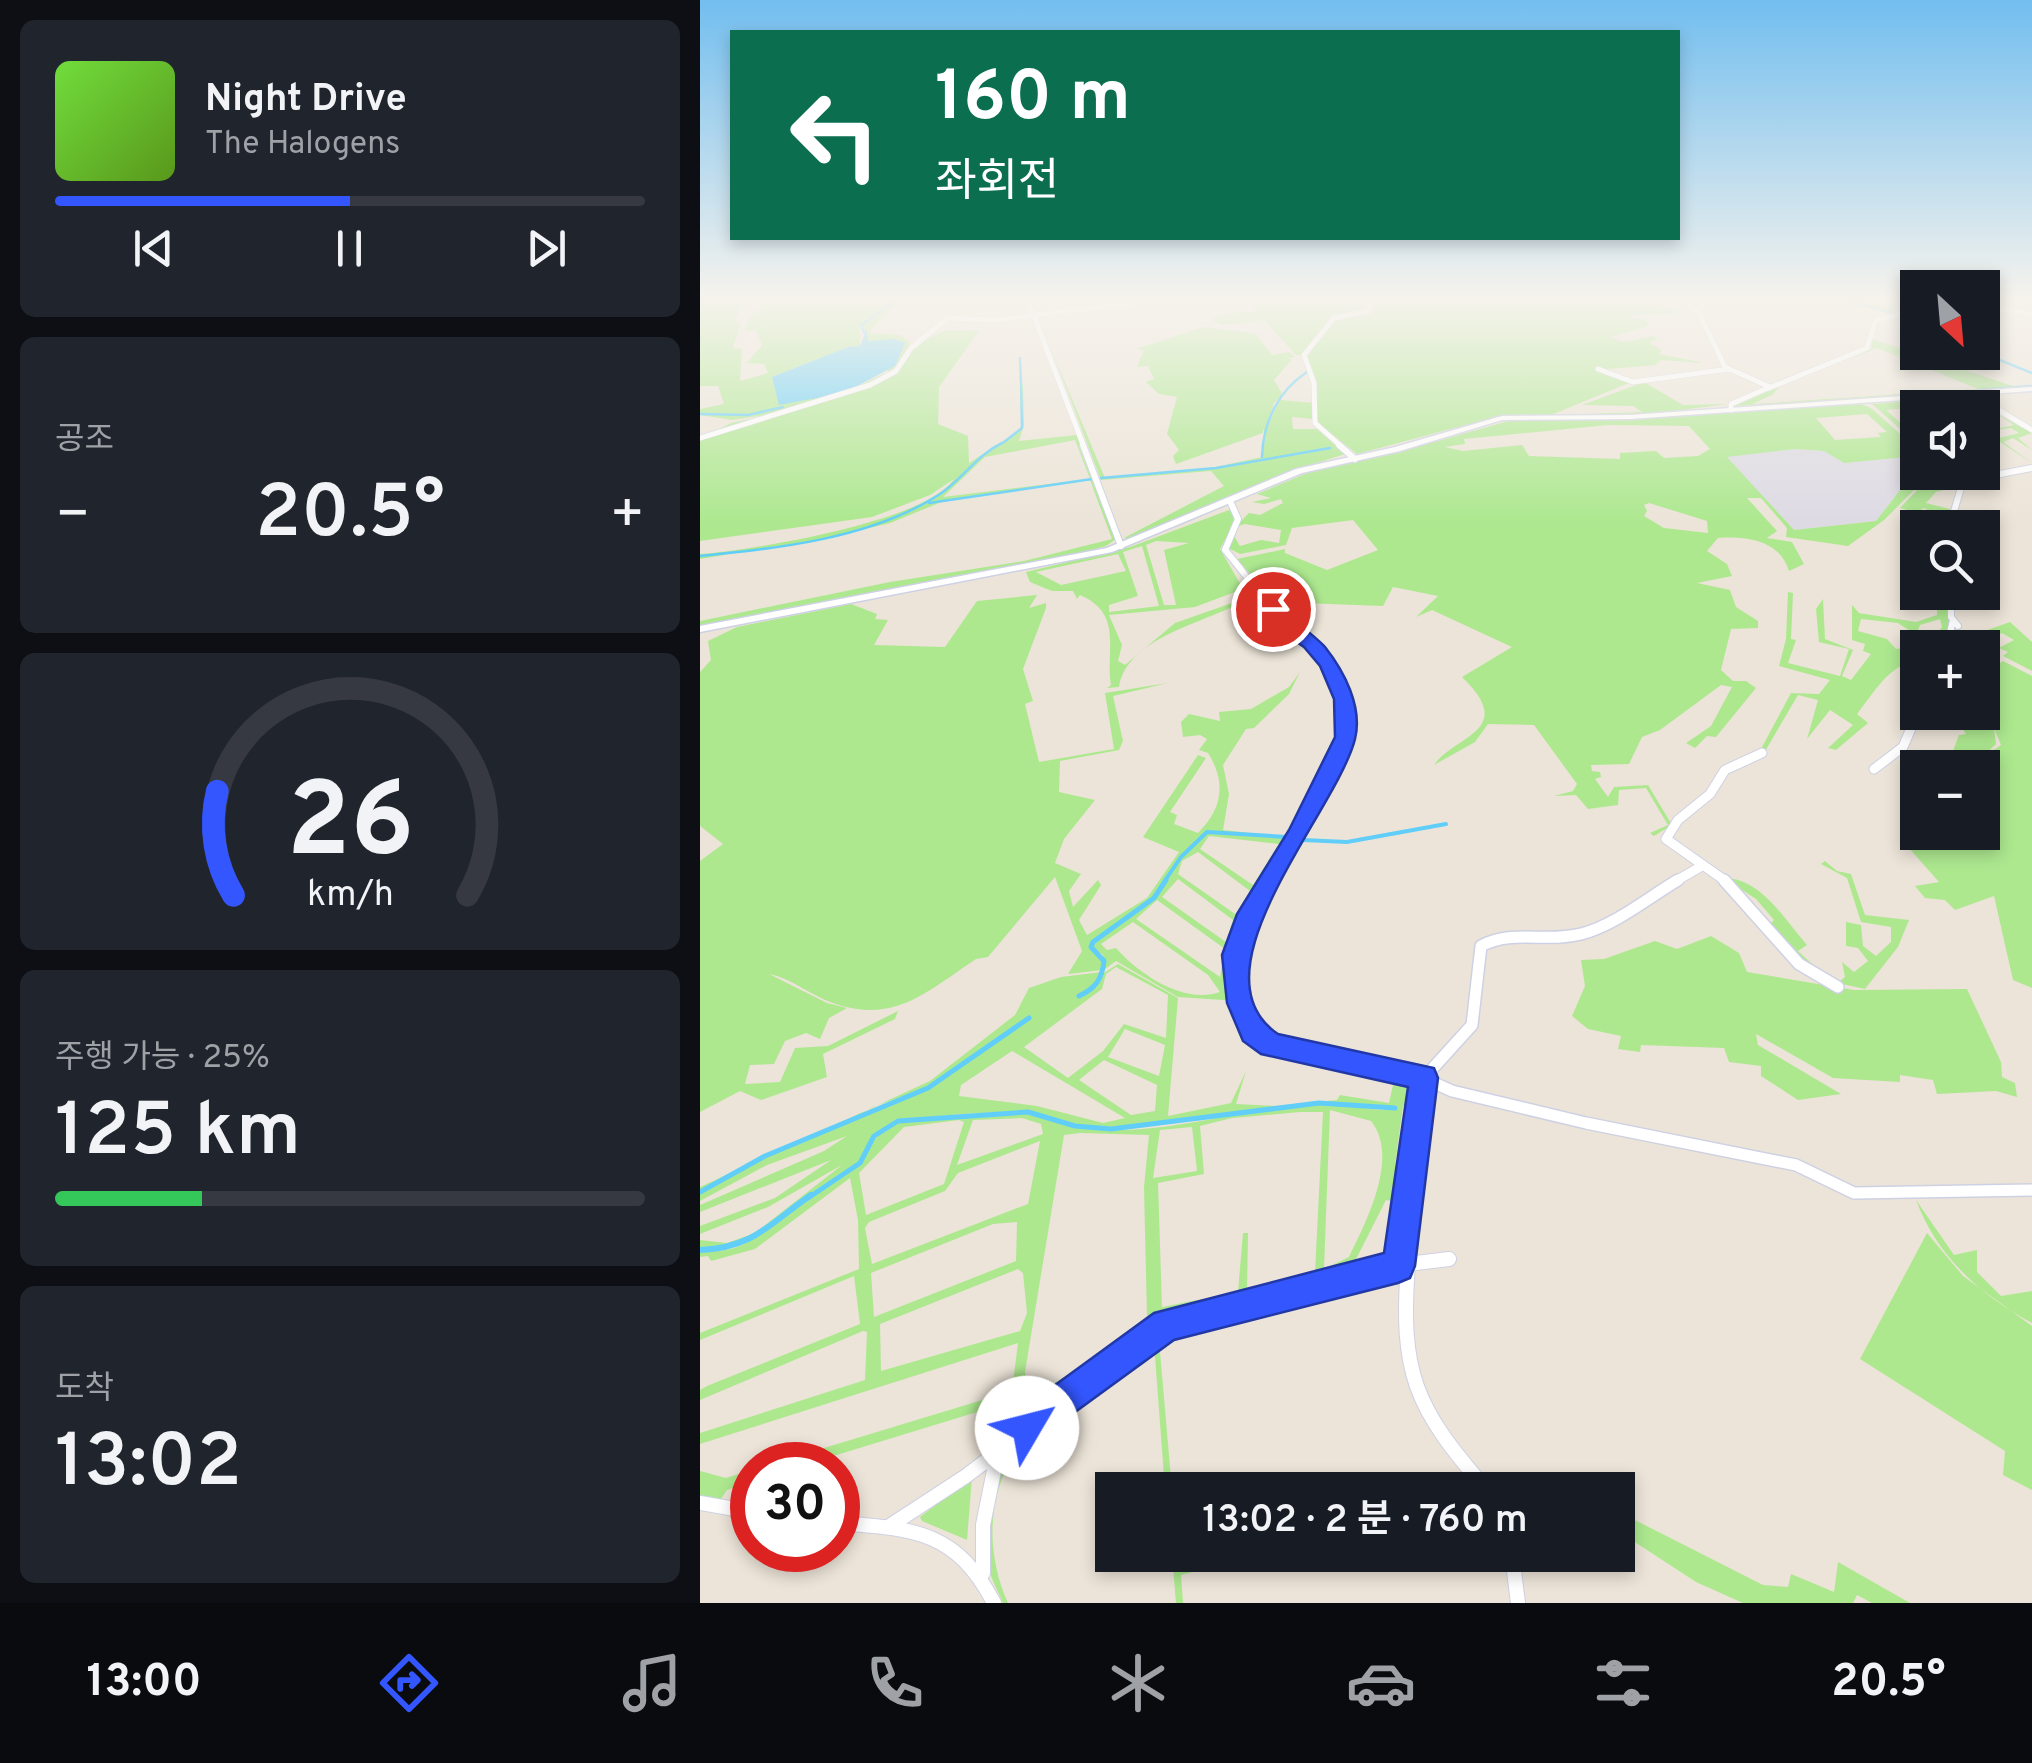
<!DOCTYPE html>
<html lang="ko">
<meta charset="utf-8">
<style>
:root{--surface:#171b24;--page:#20242c;--text:#f1f3f6;--muted:#9ea1a6;--line:#363941;--accent:#3356ff}
body{margin:0;font-family:Overpass,"Noto Sans KR",sans-serif;background:var(--page);color:var(--text);height:100vh;display:flex;flex-direction:column;font-size:38px;white-space:nowrap}
*{box-sizing:border-box;margin:0}
p{font-size:32px;color:var(--muted)}
.icon{flex:none;width:55px;height:55px;fill:none;stroke:currentColor;stroke-width:2;stroke-linecap:round;stroke-linejoin:round}
.map{position:relative;flex:1;overflow:hidden}
.panel{display:flex;flex-direction:column;gap:20px;padding:20px;background:#0d0f14;width:700px}
.panel>*{flex:none}
.hud{position:absolute;left:30px;top:30px;width:950px;height:210px;border-radius:0px;box-shadow:0 5px 15px #0003;background:#0b6e4f;color:#fff;overflow:hidden}
.needle{width:65px;rotate:154deg}
.fabs{position:absolute;left:1200px;top:270px;display:grid;gap:20px}
.fabs a{display:grid;place-items:center;width:100px;height:100px;border-radius:0px;background:var(--surface);box-shadow:0 5px 15px #0003;font-size:50px}
.speed{position:absolute;left:30px;top:1442px;display:flex;gap:20px;font-size:50px;font-weight:700;text-align:center}
.speed>*{display:grid;place-content:center;width:130px;height:130px;border-radius:50%;background:var(--surface);box-shadow:0 5px 15px #0003;line-height:1}
.speed .limit{border:15px solid #d22;background:#fff;color:#111}
.pin{position:absolute;display:grid;place-items:center;width:85px;height:85px;color:#fff;margin:-42px;border:5px solid #fff;border-radius:50%;box-shadow:0 2px 10px #0007}
.me{position:absolute;width:110px;margin:-55px;rotate:53deg;stroke-linejoin:round;filter:drop-shadow(0 0 8px #0008)}
.turn{display:flex;align-items:center;gap:35px;height:210px;padding:0 40px;font-size:45px}
.turn .icon{width:130px;height:130px;stroke-width:2.5}
.turn b{display:block;font-size:70px;line-height:85px}
.big{font-size:75px;font-weight:600;line-height:1.1}
.panel .widget{flex:1;display:flex;flex-direction:column;justify-content:center;gap:15px;min-width:0;padding:0 35px;border-radius:15px;background:var(--page)}
.panel .dial{align-items:center;gap:0}
.dial svg{height:260px;overflow:visible;fill:none;stroke:var(--line);stroke-width:7;stroke-linecap:round;text-anchor:middle}
.dial text{fill:var(--text);stroke:none}
.song{display:flex;align-items:center;gap:30px}
.cover{width:120px;height:120px;border-radius:15px;background:linear-gradient(135deg,hsl(100 70% 55%),hsl(90 70% 35%))}
.played{height:10px;border-radius:5px;background:linear-gradient(90deg,var(--accent) 50%,var(--line) 50%)}
.keys{display:flex;justify-content:space-around;direction:ltr}
.heat{display:flex;justify-content:space-between;align-items:center;font-size:55px;direction:ltr}
.charge{height:15px;border-radius:8px;background:linear-gradient(90deg,#34c759 25%,var(--line) 0)}
.trip{position:absolute;left:395px;top:1472px;width:540px;height:100px;border-radius:0px;background:var(--surface);box-shadow:0 5px 15px #0003;font-weight:600;line-height:100px;text-align:center}
.dock{display:flex;height:160px;justify-content:space-around;align-items:center;background:#090b0e;color:var(--muted)}
.dock .icon{width:70px;height:70px}
.dock .active{color:var(--accent)}
.dock b{font-size:45px;color:var(--text)}
main{display:flex;flex:1;min-height:0}
.map>svg:first-child{display:block}
</style>
<main>
<section class="panel">
<div class="widget">
<div class="song"><i class="cover"></i><div><b>Night Drive</b><p>The Halogens</p></div></div>
<div class="played"></div>
<div class="keys"><svg class="icon" aria-label="previous" viewBox="0 0 24 24"><path d="M18 5L8 12l10 7zM5 5v14"/></svg><svg class="icon" aria-label="pause" viewBox="0 0 24 24"><path d="M8 5v14M16 5v14"/></svg><svg class="icon" aria-label="next" viewBox="0 0 24 24"><path d="M6 5l10 7-10 7zM19 5v14"/></svg></div>
</div>
<div class="widget"><p>공조</p>
<div class="heat"><a>−</a><b class="big">20.5°</b><a>+</a></div>
</div>
<div class="widget dial"><svg viewBox="0 0 100 80">
<path d="M14 69A42 42 0 1 1 86 69"/>
<path d="M14 69A42 42 0 0 1 9 37" stroke="#3356ff"/>
<text x="50" y="56" font-size="32" font-weight="700">26</text>
<text x="50" y="72" font-size="11">km/h</text>
</svg></div>
<div class="widget"><p>주행 가능 · 25%</p><b class="big">125 km</b><div class="charge"></div></div>
<div class="widget"><p>도착</p><b class="big">13:02</b></div>
</section>
<div class="map">
<svg width="1332" height="1603" viewBox="0 0 1332 1603">
<rect width="100%" height="100%" fill="#ece4d8"/>
<path fill="#dddae4" d="M1096 449 1124 451 1144 463 1217 456V471L1201 474 1208 480 1176 521 1094 530 1026 456Z"/>
<path fill="#ade88f" fill-rule="evenodd" d="M0 298H57L42 305 36 319 38 325 41 322 33 348 42 349 40 381 68 373 64 364 47 363 62 345 56 330 45 331 48 319 70 298H208L187 312 169 333 200 335 210 342 198 369 140 398 197 372 212 348 231 337 244 331H279L239 387 238 424 268 436 269 463 321 430V384H323L324 425 319 441 377 435 416 539 406 546 367 556 0 626V621L190 582 324 561 412 539 390 480 244 501 190 523 127 538 0 559V554C54 550 225 522 254 479L230 495 172 517 0 541V439L31 423 85 412 32 420 0 415V409L24 404 18 386H0ZM160 324 165 332 168 329V341L189 371 144 393 72 377 148 347 160 346ZM375 440 390 479 243 497 285 457Z
M568 298H669L666 313 673 308V298H946L979 313 928 316 947 321 948 326 910 337 924 342 954 336 957 339 949 343 962 350 959 354 1004 363 961 360 955 365 896 370 929 383 851 415H803L657 454 618 423C614 400 616 380 607 357L634 317 602 355H596L564 320 524 325 511 320C523 311 544 313 555 311L551 305Z
M1132 298H1167L1165 301 1196 306 1190 314 1217 318V323L1186 316 1176 323 1172 339 1316 387H1332L1035 406 1080 386 1072 395 1052 404 1278 389 1177 348 1148 360 1173 348 1168 344C1172 329 1174 320 1189 315L1190 314Z
M504 327 556 334 572 355 590 352 595 357 585 358 592 359 574 380 583 395 574 403 568 423 580 400 614 403 613 419 592 417 593 429H617L645 454 583 474 432 539 424 538 524 486 511 471 401 480 352 351 405 478 506 469 562 457 566 435 563 429V433L476 464 473 456 479 450 467 434 477 397 459 394 446 382 454 379 448 366 437 367 444 350 436 349Z
M944 382 983 405 1027 404 958 413 856 415 942 412 933 406 882 405Z
M1264 396 1332 433 1318 438 1332 450 1313 438 1303 442 1332 463 1300 442 1283 445V442L1319 433 1311 428 1283 432 1314 425 1278 402 1186 410 1204 426 1217 425 1207 428 1217 437V444L1172 404Z
M1158 403 1171 408 1217 449V456L1144 463 1124 451 1096 449 1027 457 1094 530 1176 521 1208 480 1246 473 1250 478 1218 486 1184 520 1148 546 1086 537 1087 528 1061 498H1047L1077 531 1067 538 1092 542 1104 564 1089 571C1080 540 1046 536 1018 538L1007 551 1027 564 1032 576 997 583 1030 590 1036 607 1058 621V628L1031 629 1021 670 1033 681H1046L1056 688 1016 737 1007 736 995 748 986 743 1011 726 1032 687 1021 685 960 730 942 737 929 764 891 765 892 771 900 772 901 777 895 779 908 797 914 787 948 785 972 825 954 836 950 833 968 825 946 788 919 790 918 805 888 809 876 795 854 796 873 791 877 784 834 725 788 724 775 742 734 765C755 735 818 731 762 677L812 647 732 610 716 617 738 596 693 587 683 606 575 602 537 559 585 549V553L627 570 678 550 653 520 592 528 586 545 540 554 528 548 534 536 540 546 561 540 579 543 581 530 545 524 535 527 549 513 560 515 583 503 581 499 564 504 552 502 571 498 557 494 612 471 699 452 812 420 938 419ZM1167 414 1187 432 1178 433 1181 437 1135 440 1116 418ZM908 425 989 426 1010 449 998 456 964 458 956 451 920 453V459L829 456 822 445 763 451 745 447 765 444 764 439ZM949 503 1007 521 1008 533 964 528 944 516 947 511 944 505Z
M1243 481H1259L1256 487 1236 492 1226 503 1250 509 1246 527H1241V515L1223 508 1219 513 1200 508 1218 489Z
M529 510 535 512V522L520 549 542 587V602C505 623 427 637 419 687L407 688 411 685C405 650 424 614 380 595L377 599 373 591H352L330 582 326 572 430 547ZM456 541 489 543 464 550 476 605H464L446 545ZM442 546 459 606 409 612V605L438 596 423 552ZM418 554 426 571 361 585 336 572ZM535 592 532 603 475 623 425 665 418 661 422 645 409 615 495 607Z
M1088 592 1093 593 1091 639 1096 640 1088 663 1140 676 1149 649 1119 642 1116 609 1123 599 1125 639 1153 650 1142 676 1151 680 1171 654 1163 651 1165 644 1152 640V605L1159 613 1216 622 1237 615 1238 593H1248L1250 621 1243 647 1234 638 1242 627 1240 619 1220 625 1216 635 1198 623 1161 619 1158 631 1187 639 1196 649 1231 645 1203 651 1217 661C1189 664 1174 693 1157 714L1168 723 1136 750 1128 748 1153 725 1130 710 1107 739 1118 700 1098 695 1064 753 1061 749 1091 693 1119 694 1130 680 1079 666 1086 639Z
M337 595 329 608 346 603V608L323 669 333 701 325 704 339 762 414 749 405 693 468 683 413 696 423 741 419 750 360 761 359 792 395 800 364 839 355 863 381 874 369 891 373 907 398 880 401 885 379 920 387 935 447 898 479 852 443 837 498 755 506 758 470 812 477 815 474 824 498 833C522 809 527 783 508 753L499 750 507 739 500 735 483 737 481 722 489 714 520 721 519 712 551 709 589 687 600 672 589 694 554 728 546 729 523 765 529 794 523 830 593 838C571 872 538 912 532 953 530 968 537 985 538 1001L478 997 416 961 405 969 403 955 392 947 393 942 390 947 402 956V970L368 974 382 951 355 877 288 957 276 959C228 991 194 1025 133 1003 110 995 93 979 69 974L127 1003 147 1008 129 1018 120 1039 106 1033 85 1041 74 1064 50 1065 45 1084 80 1082 95 1048 128 1046 198 1011 195 1019 123 1054 127 1077 61 1100 40 1091 0 1112V861L23 844 0 826V672L11 660 8 641 37 627 151 604 177 614 175 619 188 620 174 645 245 647 277 601ZM509 836 579 844 553 885 500 849ZM498 852 550 891 538 916 478 874 482 861ZM478 879 533 920 526 942 462 897ZM457 900 525 949 520 977 436 919ZM433 922 508 975 520 992C483 1005 438 973 416 948L407 950 401 944Z
M1310 622 1332 642V671L1303 656 1308 652 1299 648 1314 640 1302 633 1285 640 1276 634Z
M1303 661 1332 676V988L1313 980 1294 896 1255 910 1245 900 1225 898 1215 886 1239 882 1200 838 1208 807 1217 799 1218 832H1282V768L1268 767 1301 745 1294 728 1296 744 1277 762 1247 767 1259 735 1266 734 1256 719 1258 713 1283 712 1291 724 1283 706V675Z
M1125 861 1137 871 1151 874 1165 915 1209 920 1198 947 1165 989 1124 980 1067 927 1074 920 1056 899 1024 878C1061 878 1084 919 1107 945L1098 951 1124 975 1140 981 1145 977 1142 962 1154 972 1168 961 1158 948 1146 946V922L1161 925 1163 946 1176 956 1191 942V927L1161 922 1147 878 1121 864Z
M1011 936 1039 953 1047 972 1154 990 1267 989 1301 1062 1302 1077 1315 1083 1317 1097 1296 1091 1237 1094 1233 1080 1200 1075V1082L1133 1078 1056 1034 1058 1045 1141 1094 1098 1100 1061 1076V1066L1029 1062 1024 1048 941 1045 940 1052 918 1049 921 1036 888 1029 872 1016 885 986 881 960 904 959 955 941 977 949Z
M418 964 478 998 468 1116 531 1103 546 1071 536 1104 576 1106 637 1100 640 1095 689 1103 695 1076 656 1066 702 1074 712 1082 713 1101 703 1106 695 1165 708 1167 701 1203 686 1200 650 1271 484 1310 459 1320 320 1424 313 1401 104 1465H68L312 1391 318 1343 0 1444V1433L165 1380 167 1332 163 1331 0 1400V1390L7 1386 160 1324 154 1276 0 1340V1333L159 1269 158 1220 150 1178 55 1249 11 1261 8 1256 0 1257V1251C52 1255 68 1224 106 1200 122 1189 151 1175 162 1161 174 1145 175 1130 197 1123 223 1115 316 1109 341 1115 365 1121 384 1129 408 1130 479 1132 549 1106 620 1104 646 1103 669 1112 696 1109L619 1102 412 1128 375 1125 329 1111 198 1120 173 1136 159 1162 99 1202 62 1234 24 1248H0V1240L27 1243 55 1233 142 1165 68 1207 0 1234V1226L75 1198 131 1160 0 1212V1205L124 1151 147 1136 67 1165 0 1201V1193L65 1157 226 1089 172 1107 141 1126 65 1155 0 1191V1187L230 1081 315 1015 329 988 361 977 402 972 396 989 404 973ZM416 967 468 995 466 1038 424 1024 403 1051 368 1078 324 1047 402 989 406 974ZM425 1029 465 1045 459 1076 408 1057ZM312 1051 425 1118 403 1123 337 1106 259 1096 261 1085ZM404 1060 457 1085 455 1111 431 1115 379 1080ZM630 1110 671 1121C700 1157 666 1222 649 1257L624 1269ZM600 1112H623L615 1272 588 1283 547 1290 548 1233H543L538 1292 462 1307 458 1183 504 1174 500 1126 532 1118ZM322 1118 341 1124 343 1134 257 1165 273 1120ZM259 1120 264 1122 244 1184 166 1215 159 1173 204 1127ZM492 1127 497 1171 453 1178 460 1130ZM380 1133 449 1135 444 1187 447 1317 388 1363 329 1398 325 1372 364 1135ZM340 1141 328 1204 172 1264 165 1228 169 1222 245 1191 258 1173ZM317 1222 316 1261 174 1317 171 1273 293 1224ZM318 1269 323 1273 327 1313 320 1331 181 1371 180 1324Z
M1216 1200 1254 1255 1277 1250V1272L1301 1296 1332 1291V1323C1280 1295 1237 1256 1216 1200Z
M1227 1233 1263 1276 1332 1326V1490L1303 1475 1305 1451 1160 1359Z
M500 1321 459 1340 472 1490H465L454 1343 327 1439C286 1483 284 1550 308 1603H303C298 1591 291 1579 288 1566 282 1534 291 1477 309 1451L476 1325Z
M52 1470V1482L27 1490 21 1499 0 1497V1471L26 1478Z
M272 1477 267 1540 222 1521 220 1517Z
M927 1516 1063 1585 1088 1587 1091 1574 1134 1592 1138 1562 1210 1603H1172L1157 1595 1153 1603H1043L996 1582 924 1535Z
M472 1555H479L481 1569 504 1555 546 1558 481 1575 483 1603H476Z"/>
<path fill="#61cef9" d="M167 328 168 341 194 339 205 343 195 366 144 393 79 405 72 377 148 347 160 346Z"/>
<g fill="none" stroke-linecap="round" stroke-linejoin="round">
<path stroke="#61cef9" stroke-width="2.5" d="M1137 298 1191 313
M1198 316 1218 321
M164 333 161 325 199 298
M1282 348 1285 354 1332 373
M320 358 321 383
M1281 390 1332 386
M0 414 48 415 83 407
M304 442 322 428 321 384
M562 457C563 422 578 391 607 372
M401 478 516 468 630 448
M229 503 392 479
M0 556C79 548 168 539 237 496 262 481 275 456 302 443"/>
<path stroke="#61cef9" stroke-width="4" d="M603 840 647 842 746 824
M464 882 481 857 507 832 587 837"/>
<path stroke="#61cef9" stroke-width="5" d="M379 996C396 988 402 979 404 961L391 947 393 942 454 898 466 880
M0 1192 65 1156 228 1088 329 1018
M108 1198 160 1163 174 1136 198 1121 328 1112 375 1126 411 1129 619 1103 695 1108"/>
<path stroke="#61cef9" stroke-width="6" d="M0 1250C54 1248 70 1223 111 1195"/>
<defs>
<path id="minor-far4" d="M327 298 384 447
M980 298 999 313 1025 367 1070 387 1031 404V410
M1282 306 1332 314
M898 369 933 382 1029 369
M1069 388 1167 348 1176 320 1206 313
M1270 393 1332 430
M0 438 170 385 196 371 211 348 248 318 295 320 476 298
M642 447 615 423 614 383 604 355 634 318 668 311 672 298"/>
<path id="minor-far3" d="M383 445 421 546
M639 445 655 459
M530 501 538 519 525 550C550 578 571 615 599 637
M1249 528 1263 481 1332 468
M1251 592V617L1258 626
M1249 637 1253 620"/>
<path id="minor-far2" d="M1247 648 1250 635
M1218 664 1211 670 1218 684
M1174 769 1203 747 1218 712
M566 882C616 799 696 715 596 635
M974 882 1002 866
M1027 882 966 839 978 820 1010 794 1025 770 1062 753"/>
<path id="minor-far1" d="M567 880C539 928 515 1008 571 1045L708 1071 752 1091 886 1123 1096 1165 1154 1193 1332 1190
M1024 880 1099 964 1138 987
M707 1198 724 1078 772 1025 781 946C812 929 846 943 881 934 914 926 949 897 978 880"/>
<path id="minor" d="M708 1264C700 1373 714 1407 787 1490
M698 1266 708 1195
M0 1503 52 1512
M138 1523C214 1529 256 1530 294 1603
M188 1527 266 1476 466 1325 708 1264 749 1259
M812 1555 818 1603
M283 1573V1525L298 1451"/>
<path id="secondary" d="M1332 387V391L930 419 802 420 700 451 602 473 412 552 0 632V626L407 548 596 469 695 447 802 416 930 415Z"/>
</defs>
<use href="#minor-far4" stroke="#ced1e3" stroke-width="6"/>
<use href="#minor-far3" stroke="#ced1e3" stroke-width="8"/>
<use href="#minor-far2" stroke="#ced1e3" stroke-width="11"/>
<use href="#minor-far1" stroke="#ced1e3" stroke-width="14"/>
<use href="#minor" stroke="#ced1e3" stroke-width="16"/>
<use href="#secondary" stroke="#ced1e3" stroke-width="3"/>
<use href="#minor-far4" stroke="#fff" stroke-width="5"/>
<use href="#minor-far3" stroke="#fff" stroke-width="6"/>
<use href="#minor-far2" stroke="#fff" stroke-width="9"/>
<use href="#minor-far1" stroke="#fff" stroke-width="11"/>
<use href="#minor" stroke="#fff" stroke-width="14"/>
<use href="#secondary" fill="#fff" fill-rule="evenodd"/>
</g>
<linearGradient id="sky" x2="0" y2="1"><stop stop-color="#72beef"/><stop offset="0.57" stop-color="#f6f3ed"/><stop offset="1" stop-color="#f6f3ed" stop-opacity="0"/></linearGradient>
<rect width="1332" height="523" fill="url(#sky)"/>
<path fill="#3356ff" stroke="#2138a6" stroke-width="2.5" d="M573 604C577 605 620 641 625 647 644 671 663 707 655 739 637 811 487 973 578 1034L734 1068 738 1078 715 1266 710 1278 698 1283 474 1340 327 1447 314 1442 308 1428 314 1415 454 1313 684 1253 708 1087 561 1054 543 1041 527 1003 522 955 537 914 589 830 635 737 634 699 620 666 604 647 573 626 564 609Z"/>
</svg>
<div class="fabs">
<a><svg class="needle" viewBox="-14 -14 28 28"><path d="M0-13l5 13h-10z" fill="#e53935"/><path d="M0 13l5-13h-10z" fill="#9ea1a6"/></svg></a>
<a><svg class="icon" aria-label="sound" viewBox="0 0 24 24"><path d="M4 9h4l5-4v14l-5-4H4zM17 9q2 3 0 6"/></svg></a>
<a><svg class="icon" aria-label="search" viewBox="0 0 24 24"><circle cx="10" cy="10" r="6"/><path d="M15 15l6 6"/></svg></a>
<a>+</a>
<a>−</a>
</div>
<div class="speed"><div class="limit">30</div></div>
<div class="pin" style="left:573px;top:609px;background:#d93025"><svg class="icon" aria-label="arrive" viewBox="0 0 24 24"><path d="M6 21V4h12l-3 4 3 4H6"/></svg></div>
<svg class="me" style="left:327px;top:1428px" viewBox="-20 -20 40 40"><circle r="19" fill="#fff"/><path d="M0-13L10 11 0 6-10 11z" fill="#3356ff"/></svg>
<div class="trip">13:02 · 2 분 · 760 m</div>
<div class="hud">
<div class="turn"><svg class="icon" aria-label="left" viewBox="0 0 24 24"><path d="M17 20v-9H6M10 6l-5 5 5 5"/></svg><div><b>160 m</b>좌회전</div></div>
</div>
</div>
</main>
<nav class="dock">
<b>13:00</b>
<svg class="icon active" aria-label="directions" viewBox="0 0 24 24"><path d="M12 3l9 9-9 9-9-9zM9 14v-3h6M13 9l2 2-2 2"/></svg>
<svg class="icon" aria-label="music" viewBox="0 0 24 24"><path d="M9 18V5l10-2v13"/><circle cx="6" cy="18" r="3"/><circle cx="16" cy="16" r="3"/></svg>
<svg class="icon" aria-label="phone" viewBox="0 0 24 24"><path d="M5 4h4l2 5-3 2q2 4 5 5l2-3 5 2v4C11 20 4 13 5 4z"/></svg>
<svg class="icon" aria-label="climate" viewBox="0 0 24 24"><path d="M12 3v18M4 7l16 10M4 17L20 7"/></svg>
<svg class="icon" aria-label="car" viewBox="0 0 24 24"><path d="M5 17H2v-5l4-1 3-4h7l3 4 3 1v5h-3M9 17h6M6 11h13"/><circle cx="7" cy="17" r="2"/><circle cx="17" cy="17" r="2"/></svg>
<svg class="icon" aria-label="filters" viewBox="0 0 24 24"><path d="M4 7h16M4 17h16"/><circle cx="9" cy="7" r="2"/><circle cx="15" cy="17" r="2"/></svg>
<b>20.5°</b>
</nav>
